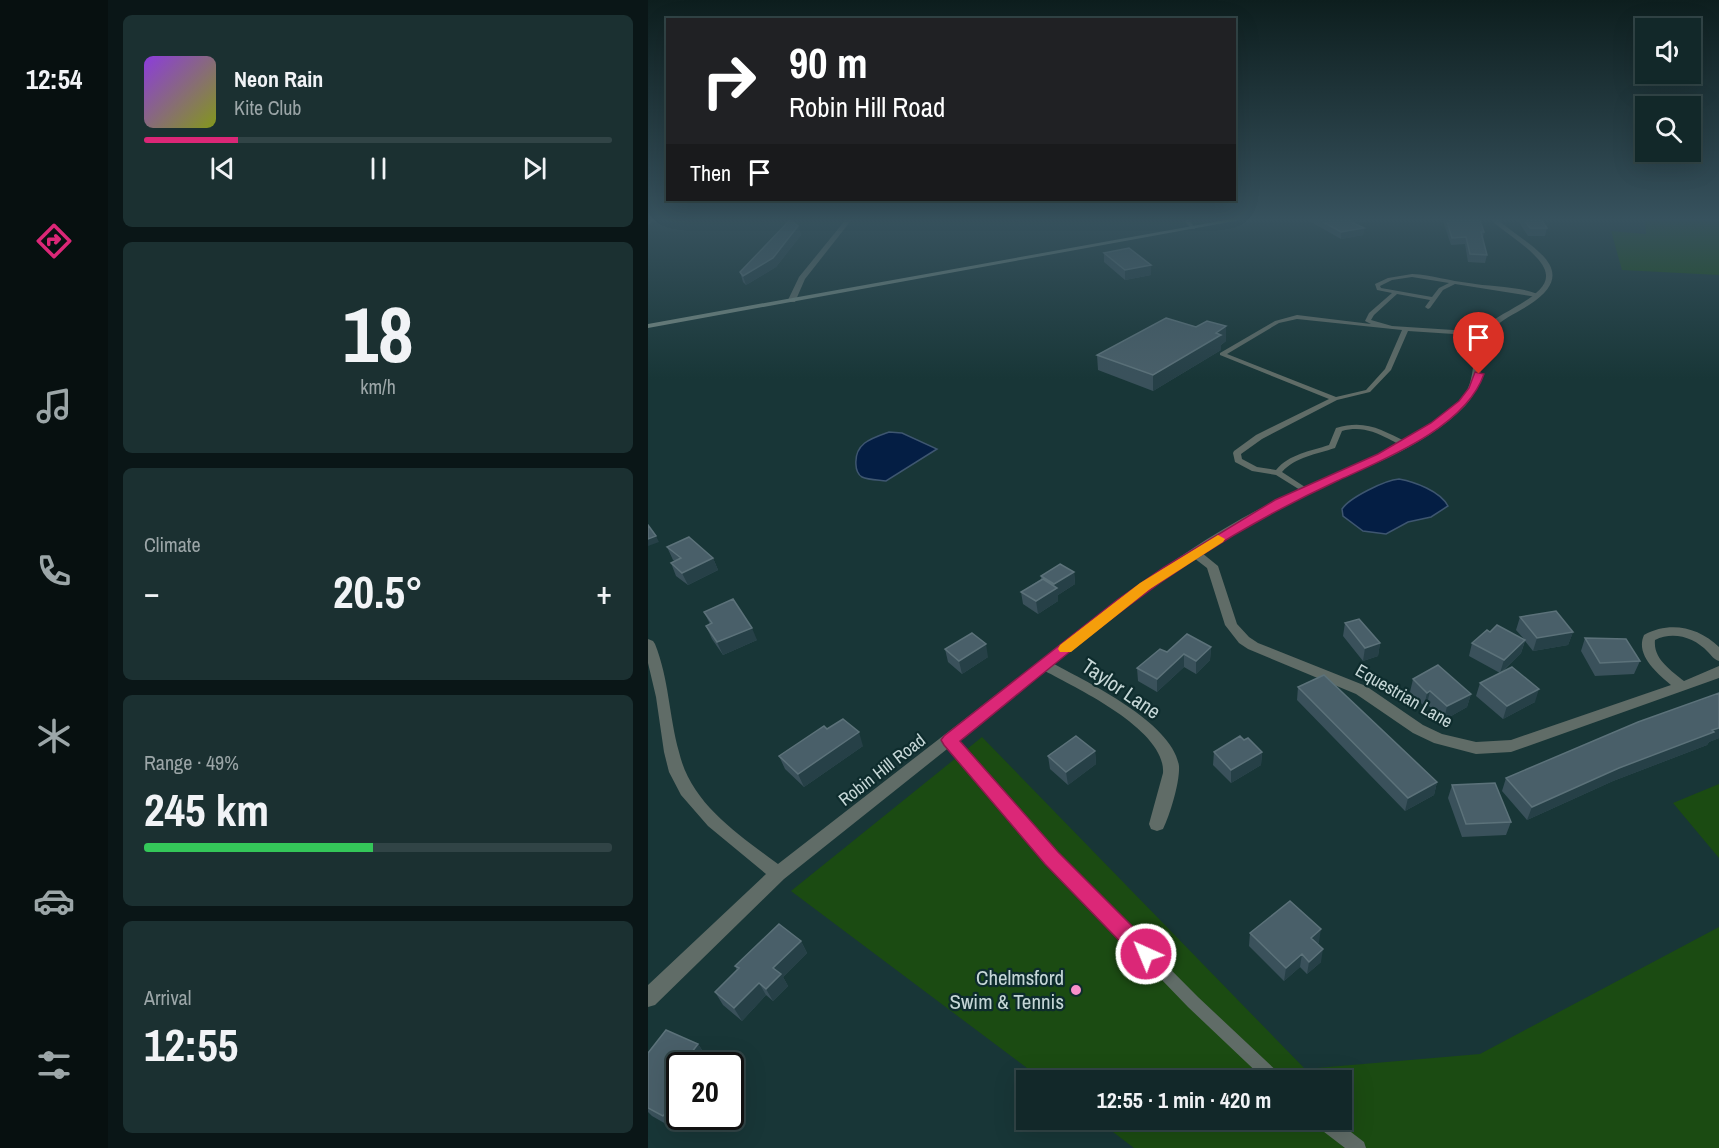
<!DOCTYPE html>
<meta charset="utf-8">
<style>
:root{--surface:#122829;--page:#1b3031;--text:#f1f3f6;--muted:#9ca6a8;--line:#314446;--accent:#db2777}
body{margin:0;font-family:"Archivo Narrow",sans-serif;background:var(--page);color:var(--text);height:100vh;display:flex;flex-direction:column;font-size:22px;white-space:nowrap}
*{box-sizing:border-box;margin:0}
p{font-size:20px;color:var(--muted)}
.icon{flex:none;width:33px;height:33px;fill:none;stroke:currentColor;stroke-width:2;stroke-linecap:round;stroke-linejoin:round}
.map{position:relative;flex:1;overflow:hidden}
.panel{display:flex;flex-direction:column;gap:15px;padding:15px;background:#0a1617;width:540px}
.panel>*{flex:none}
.guide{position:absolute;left:18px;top:18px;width:570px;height:183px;border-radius:0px;box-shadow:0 6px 24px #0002,0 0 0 2px var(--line);background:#202124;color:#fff;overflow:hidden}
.tools{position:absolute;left:987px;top:18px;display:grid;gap:12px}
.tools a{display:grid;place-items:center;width:66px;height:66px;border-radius:0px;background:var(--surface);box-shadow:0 6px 24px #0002,0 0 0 2px var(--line);font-size:30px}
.speed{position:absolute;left:18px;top:1052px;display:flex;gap:12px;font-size:30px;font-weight:700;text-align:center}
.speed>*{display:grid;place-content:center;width:78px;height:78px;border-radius:50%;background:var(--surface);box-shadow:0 6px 24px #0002,0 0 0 2px var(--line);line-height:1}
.speed .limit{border:3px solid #111;border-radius:9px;background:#fff;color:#111}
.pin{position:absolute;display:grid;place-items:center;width:51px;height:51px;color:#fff;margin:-62px -26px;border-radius:50% 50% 50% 0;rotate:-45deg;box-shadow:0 0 6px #0007}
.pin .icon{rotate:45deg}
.me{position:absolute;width:66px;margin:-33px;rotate:316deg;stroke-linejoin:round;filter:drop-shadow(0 0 4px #0008)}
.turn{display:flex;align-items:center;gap:21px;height:126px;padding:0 24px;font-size:27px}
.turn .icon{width:78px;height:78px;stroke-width:2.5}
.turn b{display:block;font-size:42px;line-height:51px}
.then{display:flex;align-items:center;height:57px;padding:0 24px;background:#0003;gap:12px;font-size:22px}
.big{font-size:45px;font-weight:700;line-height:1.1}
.panel .tile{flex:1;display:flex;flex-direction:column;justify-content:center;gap:9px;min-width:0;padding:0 21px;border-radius:9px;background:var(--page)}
.panel .dial{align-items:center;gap:0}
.dial b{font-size:78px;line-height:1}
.song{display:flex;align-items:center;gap:18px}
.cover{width:72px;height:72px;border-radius:9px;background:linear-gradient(135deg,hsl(270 70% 55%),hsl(70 70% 35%))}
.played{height:6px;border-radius:3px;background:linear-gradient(90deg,var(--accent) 20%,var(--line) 20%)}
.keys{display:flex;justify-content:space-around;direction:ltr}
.heat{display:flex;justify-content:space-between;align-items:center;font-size:33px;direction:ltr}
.charge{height:9px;border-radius:4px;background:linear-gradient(90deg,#34c759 49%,var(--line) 0)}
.trip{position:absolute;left:368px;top:1070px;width:336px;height:60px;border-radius:0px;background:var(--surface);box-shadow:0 6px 24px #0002,0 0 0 2px var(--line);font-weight:700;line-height:60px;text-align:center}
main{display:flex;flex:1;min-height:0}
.tab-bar{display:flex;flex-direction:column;width:108px;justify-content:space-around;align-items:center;background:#071010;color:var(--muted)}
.tab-bar .icon{width:42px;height:42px}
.tab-bar .selected{color:var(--accent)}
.tab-bar b{font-size:27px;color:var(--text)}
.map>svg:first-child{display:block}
</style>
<main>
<nav class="tab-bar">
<b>12:54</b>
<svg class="icon selected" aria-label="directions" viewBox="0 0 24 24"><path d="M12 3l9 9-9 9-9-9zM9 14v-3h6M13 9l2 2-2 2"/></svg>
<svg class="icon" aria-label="music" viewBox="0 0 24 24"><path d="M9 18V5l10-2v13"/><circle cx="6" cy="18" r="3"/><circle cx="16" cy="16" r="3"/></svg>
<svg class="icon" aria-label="phone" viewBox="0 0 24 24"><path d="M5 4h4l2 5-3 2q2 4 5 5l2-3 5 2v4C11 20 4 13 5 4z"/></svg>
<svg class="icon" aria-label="climate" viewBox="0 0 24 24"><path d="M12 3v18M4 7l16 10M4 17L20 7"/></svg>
<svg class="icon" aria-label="car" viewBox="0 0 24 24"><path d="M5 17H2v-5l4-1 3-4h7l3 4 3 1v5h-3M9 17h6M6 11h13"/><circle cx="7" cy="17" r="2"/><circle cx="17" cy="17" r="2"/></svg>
<svg class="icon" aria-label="filters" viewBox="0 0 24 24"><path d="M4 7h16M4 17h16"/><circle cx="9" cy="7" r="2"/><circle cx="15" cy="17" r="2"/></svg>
</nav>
<section class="panel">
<div class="tile">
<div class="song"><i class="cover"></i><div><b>Neon Rain</b><p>Kite Club</p></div></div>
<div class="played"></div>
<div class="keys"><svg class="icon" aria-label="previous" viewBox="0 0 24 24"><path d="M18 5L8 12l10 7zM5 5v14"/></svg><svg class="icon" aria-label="pause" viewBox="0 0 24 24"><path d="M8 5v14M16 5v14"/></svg><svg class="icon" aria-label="next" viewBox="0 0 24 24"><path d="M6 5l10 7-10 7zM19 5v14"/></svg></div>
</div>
<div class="tile dial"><b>18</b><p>km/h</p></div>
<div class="tile"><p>Climate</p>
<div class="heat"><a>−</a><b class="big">20.5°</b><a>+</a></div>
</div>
<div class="tile"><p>Range · 49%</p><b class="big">245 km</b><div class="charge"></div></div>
<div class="tile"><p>Arrival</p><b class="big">12:55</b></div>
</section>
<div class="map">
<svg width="1071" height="1148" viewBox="0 0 1071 1148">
<rect width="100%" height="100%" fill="#183637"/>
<path fill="#1b4b12" d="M997 218H1071V275L974 270 963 231 998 234Z
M334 737 657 1069 832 1054 1071 927V1148H486L448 1119H693V1080H395L143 891Z
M1071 784V858L1025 803Z"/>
<path fill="#041e44" stroke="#3e5670" stroke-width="1.5" d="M241 432 254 433 289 449 238 481C231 480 220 480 214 477 210 475 208 469 208 465 206 443 224 438 241 432Z
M751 479C767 482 792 491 800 506L783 517 760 522 738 534 715 531 695 516 694 509C701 498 737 480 751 479Z"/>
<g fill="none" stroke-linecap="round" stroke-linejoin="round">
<path fill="#606c67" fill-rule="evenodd" d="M535 218H540L547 228V229H543Z
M764 274C784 275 802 281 821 283 842 287 873 286 892 295L889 297 807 284 795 290 782 308 780 309 777 307 782 300 749 294 726 315 723 320 744 326 836 332 839 334 836 336 760 331 743 370 722 392 689 400 614 439 593 454 594 459 609 467 628 470C641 454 663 451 681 445L688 428C718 419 733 430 759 442V446C752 446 747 442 741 439 725 431 712 426 694 431L687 448C669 454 647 457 634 472L660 489 661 491 660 493H657L628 475 604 471 587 462 585 453 586 451 608 435 681 399 572 355V353L627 321 649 315 723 324 717 321 721 313 744 293 729 290 727 284 740 278ZM764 277 801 283 791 288 784 297 733 288 732 286 744 280ZM649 319 754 330 737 369 718 390 688 397 579 354 631 323Z
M302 736 306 737 408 854 550 997 633 1075 636 1080H617L540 1007 400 862 298 743 296 740 298 737Z
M665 1119H686L716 1142 718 1148H697L667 1125Z"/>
<path fill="#606c67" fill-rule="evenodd" d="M3 218H10L0 225V220Z
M199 218H205L157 279 147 302H141L140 300 151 277Z
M841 218H848C877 245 938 268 881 305 869 313 853 319 843 331 827 349 842 380 817 406 774 450 712 469 657 494 621 511 587 531 554 553L570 566 589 624 601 637 610 643 718 686 775 725 794 734 828 742 863 740 1023 685C1009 673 987 655 996 635 1022 621 1050 627 1071 647V661C1065 659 1064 656 1060 652 1046 637 1025 631 1007 640 1005 659 1023 670 1036 681L1071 666V678L863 752 828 754 786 743 765 733 708 694 600 649 591 643 577 625 559 568 546 558 478 606 406 664C441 683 525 723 531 766 532 782 522 815 515 829L509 831 503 829 501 824 515 773C518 730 430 689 397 671L136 879 7 1005 0 1007V985L118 874 60 826 33 795 21 772 16 752 8 697 0 663V639L5 641 7 644C21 679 21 716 31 752 43 804 90 834 130 864L470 600C520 564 572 528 627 501 687 471 765 451 811 402 833 379 819 347 838 326 852 312 900 296 898 275 897 255 854 232 841 218Z"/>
<path fill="#7a8d85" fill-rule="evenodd" d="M589 218H603L0 328V324Z"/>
</g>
<path fill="#3a515b" d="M656 218H718V222L708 224 716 228 715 235 693 239Z
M794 218H831L836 232 835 239 839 255 837 263 820 262 817 244 803 245Z
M868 218H892L899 228 897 236H880Z
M150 226 153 235 128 267 98 285 95 282 92 272Z
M456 253 503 275 477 280 456 262Z
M578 341 573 345V350L505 391 450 370 449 355Z
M19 547 65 558 70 570 40 585 28 576 23 563 27 561 25 560Z
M426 572 427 584 410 595V601L390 614 375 604 373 592 393 579V576Z
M56 612 109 640 75 655 64 639 58 626 62 624Z
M872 617 925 632 920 645 885 651 877 641 873 653 853 673 887 702 855 719 828 696 832 683 852 673 821 656 824 643 876 639 868 630Z
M697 623 732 643 730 656 715 661 695 636Z
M937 638 992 661 986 674 947 676 933 651Z
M563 647 562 660 548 674 536 667 509 692 490 681 489 668 519 652Z
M297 649 340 657 314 674 300 662Z
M765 679 823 694 819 707 796 720 779 704 776 706 762 692Z
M650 687 789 782 786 795 757 811 649 700Z
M1071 693V738L1061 742 1059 745 965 781 879 820 854 791 858 778Z
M596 740 614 752 613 765 583 783 565 765 566 752Z
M215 746 156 787 137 769 131 756Z
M447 751 448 764 420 785 402 769 400 756Z
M804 785 863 822 858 835 814 837 800 798Z
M602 933 671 942 669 944 673 962 659 974 652 967 636 981 601 946Z
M153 941 159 953 135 977 140 986 125 1001 118 995 94 1021 75 1005 67 992 89 970 87 966Z
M50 1044 58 1056 52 1065H32L25 1128 4 1116 0 1112V1053Z"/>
<path fill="#264047" d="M708 218H718V222L699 226V220Z
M150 226 153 235 128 267 98 285 95 276Z
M716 228 715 235 693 239V232Z
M503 265V275L477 280V270Z
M578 326V341L573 345V350L505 391V375Z
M8 536 11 542 0 546V539Z
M65 558 70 570 40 585 34 573Z
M426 572 427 584 410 595V601L390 614 388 601 407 589 406 584Z
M104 628 109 640 75 655 69 642Z
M925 632 920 645 885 651 889 638Z
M877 640 873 653 852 673 856 660Z
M732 643 730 656 715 661 717 648Z
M338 644 340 657 314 674 311 661Z
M563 647 562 660 548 674V661Z
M536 654V667L509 692V679Z
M891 689 887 702 855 719 859 706Z
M782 691 779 704 776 706 779 693Z
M823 694 819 707 796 720 799 706Z
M1071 728V738L1061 742 1059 745 965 781 879 820 884 807 971 768Z
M211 732 215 746 156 787 150 774Z
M447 751 448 764 420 785 418 772Z
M614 752 613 765 583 783V770Z
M789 782 786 795 757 811 760 798Z
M673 929 671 942 661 951 663 938Z
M153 941 159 953 135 977 140 986 125 1001 118 989 125 968Z
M675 949 673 962 659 974 661 962Z
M654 954 652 967 636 981 638 968Z
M111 983 118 995 94 1021 86 1008Z
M50 1044 58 1056 52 1065H34Z
M32 1068V1091L22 1080Z
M32 1095V1116H34L25 1128 15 1116Z"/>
<path fill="#495f69" stroke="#5c727a" stroke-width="1.5" d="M668 218H708L699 220 716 228 693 232Z
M798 218H831L836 232H833L839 255 822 254 818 237 804 238Z
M875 218H892L899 228H882Z
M142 220 150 226 125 258 95 276 92 272Z
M481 248 503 265 477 270 456 253Z
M518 318 548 327 559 321 578 326 568 333 573 335 571 336 505 375 449 355Z
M0 525 8 536 0 539Z
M41 537 65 558 34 573 23 563 33 558 19 547Z
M412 564 426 572 406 584 393 576Z
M395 579 409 588 388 601 373 592Z
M85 599 104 628 69 642 58 626 64 623 56 612Z
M908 611 925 632 889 638 872 617Z
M711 619 732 643 717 648 697 623Z
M849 625 877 640 856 660 824 643 839 630 842 632Z
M324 633 338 644 311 661 297 649Z
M539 634 563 647 548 661 536 654 509 679 489 668 512 649 519 652Z
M937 638 978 639 992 661 952 663Z
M790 665 823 694 799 706 782 691 779 693 765 679Z
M864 667 891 689 859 706 832 683Z
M676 675 789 782 760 798 650 687Z
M1071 693V728L1064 730 1066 732 971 768 884 807 858 778 990 722Z
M195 719 211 732 150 774 131 756 176 726 179 729Z
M428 736 447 751 418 772 400 756Z
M592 736 596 740 600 738 614 752 583 770 566 752Z
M847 783 863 822 818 824 804 785Z
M642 901 673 929 663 938 675 949 661 962 654 954 638 968 602 933Z
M131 924 153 941 125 968 133 974 118 989 111 983 86 1008 67 992 91 968 87 966Z
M18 1030 50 1044 34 1065H32V1068L22 1080 32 1084V1095L15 1116 0 1108V1053Z"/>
<linearGradient id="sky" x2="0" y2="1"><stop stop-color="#0d1e1e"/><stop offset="0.58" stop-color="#37525e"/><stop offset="1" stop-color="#37525e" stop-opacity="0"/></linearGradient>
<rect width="1071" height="379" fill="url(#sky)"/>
<path fill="#db2777" stroke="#8e194d" stroke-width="1.5" d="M827 372 836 374C818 427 737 459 689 481 616 515 543 558 479 607 422 650 368 696 312 741L410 852 505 947 508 954 505 961 498 964 491 961 397 864 296 745 293 740 296 736 469 600 515 568 627 500 730 454 783 423 811 401 821 388Z"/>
<path fill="#f59e0b" d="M570 535 577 539 575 542 502 589 423 652H412L410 649 412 645 492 583Z"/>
<circle fill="#f890ca" stroke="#0e2c2d" stroke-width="2" cx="428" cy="990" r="6"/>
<g text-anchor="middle" stroke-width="4.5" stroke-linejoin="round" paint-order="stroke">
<g font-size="18" fill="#c6d7d7" stroke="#0e2c2d">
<text transform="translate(756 696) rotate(30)" y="6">Equestrian Lane</text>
<text transform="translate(234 770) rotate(-38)" y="6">Robin Hill Road</text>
</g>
<g font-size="21" fill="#c6d7d7" stroke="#0e2c2d">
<text transform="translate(473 689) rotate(34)" y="7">Taylor Lane</text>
</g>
<g font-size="21" fill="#c6d7d7" stroke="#0e2c2d" text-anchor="end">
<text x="416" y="985">Chelmsford<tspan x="416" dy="24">Swim &amp; Tennis</tspan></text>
</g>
</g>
</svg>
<div class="tools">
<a><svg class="icon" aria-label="sound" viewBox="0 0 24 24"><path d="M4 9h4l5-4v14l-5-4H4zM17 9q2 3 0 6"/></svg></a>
<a><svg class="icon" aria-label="search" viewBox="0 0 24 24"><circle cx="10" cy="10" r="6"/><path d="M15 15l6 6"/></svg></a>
</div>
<div class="speed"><div class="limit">20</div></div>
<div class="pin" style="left:831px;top:374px;background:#d93025"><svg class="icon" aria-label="arrive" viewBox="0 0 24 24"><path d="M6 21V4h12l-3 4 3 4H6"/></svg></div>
<svg class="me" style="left:498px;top:954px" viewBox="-20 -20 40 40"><circle r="17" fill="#db2777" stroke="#fff" stroke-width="3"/><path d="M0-11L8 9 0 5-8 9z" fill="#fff"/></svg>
<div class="trip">12:55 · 1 min · 420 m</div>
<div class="guide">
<div class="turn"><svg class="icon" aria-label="right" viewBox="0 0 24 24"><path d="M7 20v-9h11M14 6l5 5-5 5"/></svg><div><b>90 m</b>Robin Hill Road</div></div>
<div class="then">Then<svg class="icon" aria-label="arrive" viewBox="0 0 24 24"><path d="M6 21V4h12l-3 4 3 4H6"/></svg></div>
</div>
</div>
</main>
